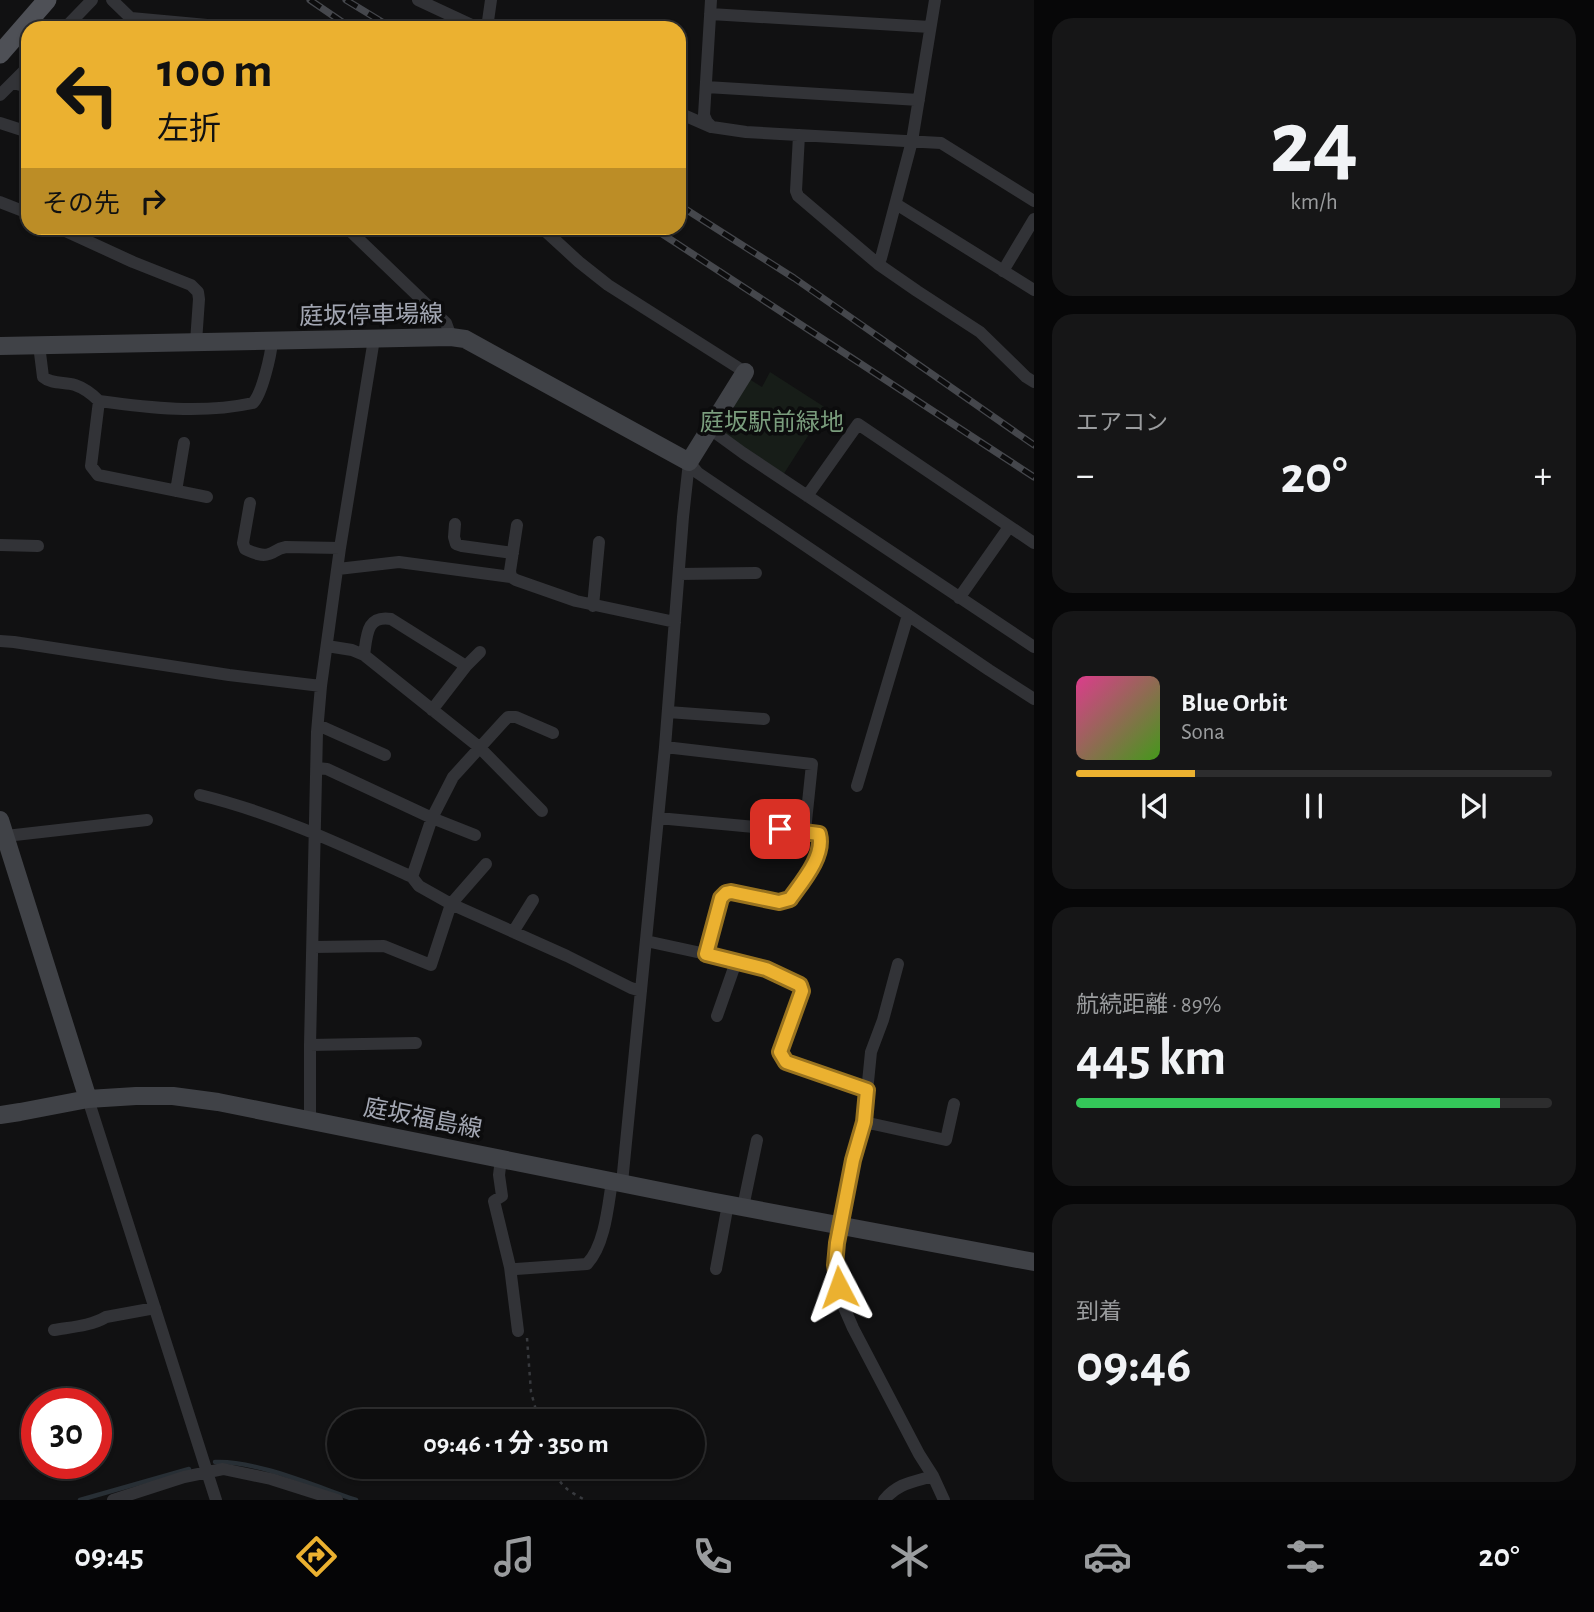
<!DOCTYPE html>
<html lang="ja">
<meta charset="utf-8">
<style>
:root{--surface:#0d0d0e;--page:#161617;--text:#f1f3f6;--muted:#9a9c9e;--line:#2d2d2e;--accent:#ebb130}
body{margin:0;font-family:"Alegreya Sans","Noto Sans JP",sans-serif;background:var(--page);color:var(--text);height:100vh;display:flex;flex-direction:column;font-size:26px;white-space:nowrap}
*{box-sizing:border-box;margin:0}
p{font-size:23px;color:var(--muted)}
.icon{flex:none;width:38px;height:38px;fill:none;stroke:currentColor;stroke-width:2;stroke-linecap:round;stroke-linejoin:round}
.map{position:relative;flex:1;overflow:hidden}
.panel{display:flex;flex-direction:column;gap:18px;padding:18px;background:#070708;width:560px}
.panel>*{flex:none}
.banner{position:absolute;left:21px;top:21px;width:665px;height:214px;border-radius:21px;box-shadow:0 2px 5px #0004,0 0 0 2px var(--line);background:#ebb130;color:#111;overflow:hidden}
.speed{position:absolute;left:21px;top:1388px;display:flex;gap:14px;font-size:35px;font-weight:700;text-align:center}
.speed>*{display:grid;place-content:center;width:91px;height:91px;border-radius:50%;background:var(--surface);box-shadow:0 2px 5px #0004,0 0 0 2px var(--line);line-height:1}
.speed .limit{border:10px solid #d22;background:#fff;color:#111}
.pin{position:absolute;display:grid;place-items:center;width:60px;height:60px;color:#fff;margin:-30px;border-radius:14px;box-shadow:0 4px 10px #0006}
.me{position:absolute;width:77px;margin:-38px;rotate:356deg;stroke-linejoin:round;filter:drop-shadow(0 0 5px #0008)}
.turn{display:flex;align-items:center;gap:24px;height:147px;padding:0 21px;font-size:32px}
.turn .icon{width:91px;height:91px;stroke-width:2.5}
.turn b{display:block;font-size:49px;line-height:60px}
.then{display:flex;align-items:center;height:66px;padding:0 21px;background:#0003;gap:14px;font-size:26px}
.big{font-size:52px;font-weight:700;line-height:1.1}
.panel .tile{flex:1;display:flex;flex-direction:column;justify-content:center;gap:10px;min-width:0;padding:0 24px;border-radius:21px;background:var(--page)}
.panel .dial{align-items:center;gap:0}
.dial b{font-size:91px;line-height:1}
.song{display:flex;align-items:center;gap:21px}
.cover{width:84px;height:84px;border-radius:10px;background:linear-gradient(135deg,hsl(330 70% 55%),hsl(100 70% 35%))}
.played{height:7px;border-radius:4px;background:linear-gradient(90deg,var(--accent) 25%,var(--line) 25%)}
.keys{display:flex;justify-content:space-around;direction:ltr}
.heat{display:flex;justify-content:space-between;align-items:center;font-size:38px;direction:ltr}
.charge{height:10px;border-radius:5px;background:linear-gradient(90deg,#34c759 89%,var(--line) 0)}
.trip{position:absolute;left:327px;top:1409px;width:378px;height:70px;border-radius:35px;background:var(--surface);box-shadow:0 2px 5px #0004,0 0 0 2px var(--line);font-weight:700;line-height:70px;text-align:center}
.tabs{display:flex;height:112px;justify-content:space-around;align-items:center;background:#050506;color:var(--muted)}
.tabs .icon{width:49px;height:49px}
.tabs .current{color:var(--accent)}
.tabs b{font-size:32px;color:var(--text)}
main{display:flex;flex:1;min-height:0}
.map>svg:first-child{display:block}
</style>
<main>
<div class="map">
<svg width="1034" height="1500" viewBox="0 0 1034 1500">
<rect width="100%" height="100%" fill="#111112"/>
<path fill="#171d18" d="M770 372 826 408 783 475 715 428 746 377 762 387Z"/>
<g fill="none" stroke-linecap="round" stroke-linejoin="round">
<path stroke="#282f35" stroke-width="4.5" d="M215 1462C255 1460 317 1487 356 1500
M80 1500 189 1469"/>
<path stroke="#383a3e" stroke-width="2.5" stroke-dasharray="3.5 5" stroke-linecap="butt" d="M527 1338 531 1392 539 1421
M553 1466C560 1487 567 1490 585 1500"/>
<path stroke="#323337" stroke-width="12" d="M112 0 141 28
M418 0 478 28
M711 0 704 115 707 122 712 127 746 132 941 143 1034 201
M710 14 930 27
M131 18 229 27
M65 28 92 0
M487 28 491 0
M13 83 28 87
M706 87 919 100
M0 95 28 67
M679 113 711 127
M0 123 28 132
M799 135 796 191 798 196 878 264 917 291 980 332 1026 377 1034 382
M0 202 28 213
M896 204 1034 290
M59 228 133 262 191 285 198 292 199 299 196 342
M347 228 446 323 451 337
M542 228 579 262 608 285 745 372
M878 264 881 258 912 141 935 0
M1003 271 1034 219
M39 345 43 377C51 384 64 382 75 385 84 388 92 394 99 401L91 466 98 475 207 497
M99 401C150 408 202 414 253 403 262 394 271 355 272 341
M710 429 743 453 1034 647
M689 462 698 473 989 670 1034 699
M176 491 184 443
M807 496 858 424 1034 543
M250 503 243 543 245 549C252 552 261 557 269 554 276 552 275 549 286 547L340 548
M455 524 454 537 456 544 462 546 513 553
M517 525 510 571 511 577 516 580 576 601 675 622
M0 545 38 546
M338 569 399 562 511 577
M679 574 756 573
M959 598 1009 527
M593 606 599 542
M0 641 14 642 229 675 321 686
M327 646 352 650 364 655 479 747 542 811
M364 655C367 636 366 615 391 619L466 666
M432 710 466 666 480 652
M668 712 764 719
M318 725 385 755
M665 747 812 764 805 831
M317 768 327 769 432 818 475 835
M857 786 908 615
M200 795C274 813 342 845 412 877L432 818 453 777 504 721 508 717H516L553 733
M658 818 819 833 821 841 813 866 790 899 779 902 731 892 726 893 721 898 706 954
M6 836 147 820
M412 877 419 886 451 904 567 956 631 988 641 991
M513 932 533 900
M646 941 706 954 766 969 800 985 802 991 780 1052 786 1062 867 1090
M313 947 384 946 431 965 451 904 486 864
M898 964 883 1020 871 1052 864 1122 847 1189 835 1259 836 1274 843 1305 853 1328 919 1454 933 1476 944 1500
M717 1016 736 962
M310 1045 416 1043
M88 1099 216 1500
M310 1120V1045L317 732 321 686 340 548 374 339
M864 1122 946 1140 954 1104
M501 1159 499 1175 502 1196 494 1201 510 1267 518 1331
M622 1183 665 747 683 517 689 462
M743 1207 757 1140
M510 1267 516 1269 587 1264C605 1245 608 1206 612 1181
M716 1269 728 1204
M54 1330C71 1327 91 1326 106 1317L155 1308
M113 1500 184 1477 223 1469 271 1479 337 1500
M884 1500C898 1483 913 1482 933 1476"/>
<path stroke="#404247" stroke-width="18" d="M0 346 451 337 465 339 689 462 745 372
M0 820 88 1099 136 1096H173L218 1102 710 1201 1034 1262
M0 1115 20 1112 88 1099"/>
<path stroke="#4e5056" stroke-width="19" d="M0 54 47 0"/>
<defs>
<path id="rail" d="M310 0 351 28
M346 0 392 28
M679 205 794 278 1034 445
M653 228 1034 477"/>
</defs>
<use href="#rail" stroke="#45474c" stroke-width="7"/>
<use href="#rail" stroke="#0c0c0d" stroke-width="4.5" stroke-dasharray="13" stroke-linecap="butt"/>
</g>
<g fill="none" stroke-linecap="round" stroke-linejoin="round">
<defs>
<path id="route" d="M780 829 819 834C825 856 802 882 790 899L779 902 731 892 726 893 721 898 706 954 766 969 800 985 802 991 780 1052 786 1062 867 1090 864 1122 853 1160 837 1243 835 1265 839 1287"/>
</defs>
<use href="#route" stroke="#99731f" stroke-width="18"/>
<use href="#route" stroke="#ebb130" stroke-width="12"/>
</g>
<g text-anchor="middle" stroke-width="7" stroke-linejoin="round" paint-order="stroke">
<g font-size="24" fill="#a3a7b3" stroke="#0c0c0d">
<text transform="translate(371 315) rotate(-1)" y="8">庭坂停車場線</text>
<text transform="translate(423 1118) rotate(11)" y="8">庭坂福島線</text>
</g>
<g font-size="24" fill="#7a9d7d" stroke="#0c0c0d">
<text x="772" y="430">庭坂駅前緑地</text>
</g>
</g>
</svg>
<div class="speed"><div class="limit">30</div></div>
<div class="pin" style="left:780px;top:829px;background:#d93025"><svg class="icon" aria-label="arrive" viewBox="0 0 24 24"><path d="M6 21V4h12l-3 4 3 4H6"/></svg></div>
<svg class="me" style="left:839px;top:1287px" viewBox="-20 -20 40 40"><path d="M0-17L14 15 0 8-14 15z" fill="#ebb130" stroke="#fff" stroke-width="4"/></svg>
<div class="trip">09:46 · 1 分 · 350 m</div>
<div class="banner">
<div class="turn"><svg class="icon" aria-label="left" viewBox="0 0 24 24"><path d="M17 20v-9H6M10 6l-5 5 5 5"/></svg><div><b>100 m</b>左折</div></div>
<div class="then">その先<svg class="icon" aria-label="right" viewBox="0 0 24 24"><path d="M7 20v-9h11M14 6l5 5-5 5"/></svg></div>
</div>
</div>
<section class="panel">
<div class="tile dial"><b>24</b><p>km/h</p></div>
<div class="tile"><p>エアコン</p>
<div class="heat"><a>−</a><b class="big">20°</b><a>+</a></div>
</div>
<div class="tile">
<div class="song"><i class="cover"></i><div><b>Blue Orbit</b><p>Sona</p></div></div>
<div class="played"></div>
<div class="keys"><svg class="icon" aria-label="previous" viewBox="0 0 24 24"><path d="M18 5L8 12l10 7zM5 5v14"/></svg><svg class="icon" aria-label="pause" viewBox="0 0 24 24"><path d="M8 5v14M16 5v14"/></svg><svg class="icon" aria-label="next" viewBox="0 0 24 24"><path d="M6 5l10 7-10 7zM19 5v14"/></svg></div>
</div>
<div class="tile"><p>航続距離 · 89%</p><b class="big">445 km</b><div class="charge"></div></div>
<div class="tile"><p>到着</p><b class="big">09:46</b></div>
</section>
</main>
<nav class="tabs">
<b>09:45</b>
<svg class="icon current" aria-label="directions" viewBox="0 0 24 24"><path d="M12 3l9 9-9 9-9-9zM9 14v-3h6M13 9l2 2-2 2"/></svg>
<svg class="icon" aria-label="music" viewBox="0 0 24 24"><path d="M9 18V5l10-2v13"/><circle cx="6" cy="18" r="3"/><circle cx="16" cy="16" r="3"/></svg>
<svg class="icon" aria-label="phone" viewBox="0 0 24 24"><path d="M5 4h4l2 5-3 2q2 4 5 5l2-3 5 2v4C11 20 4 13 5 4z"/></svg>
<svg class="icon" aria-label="climate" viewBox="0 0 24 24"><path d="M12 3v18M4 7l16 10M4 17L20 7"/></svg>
<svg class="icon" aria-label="car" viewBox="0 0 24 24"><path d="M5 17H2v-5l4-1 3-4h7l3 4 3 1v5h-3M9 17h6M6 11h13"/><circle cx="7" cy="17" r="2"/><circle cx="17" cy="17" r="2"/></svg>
<svg class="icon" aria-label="filters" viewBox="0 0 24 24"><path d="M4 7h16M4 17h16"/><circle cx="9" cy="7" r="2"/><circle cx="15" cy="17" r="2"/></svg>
<b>20°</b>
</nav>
